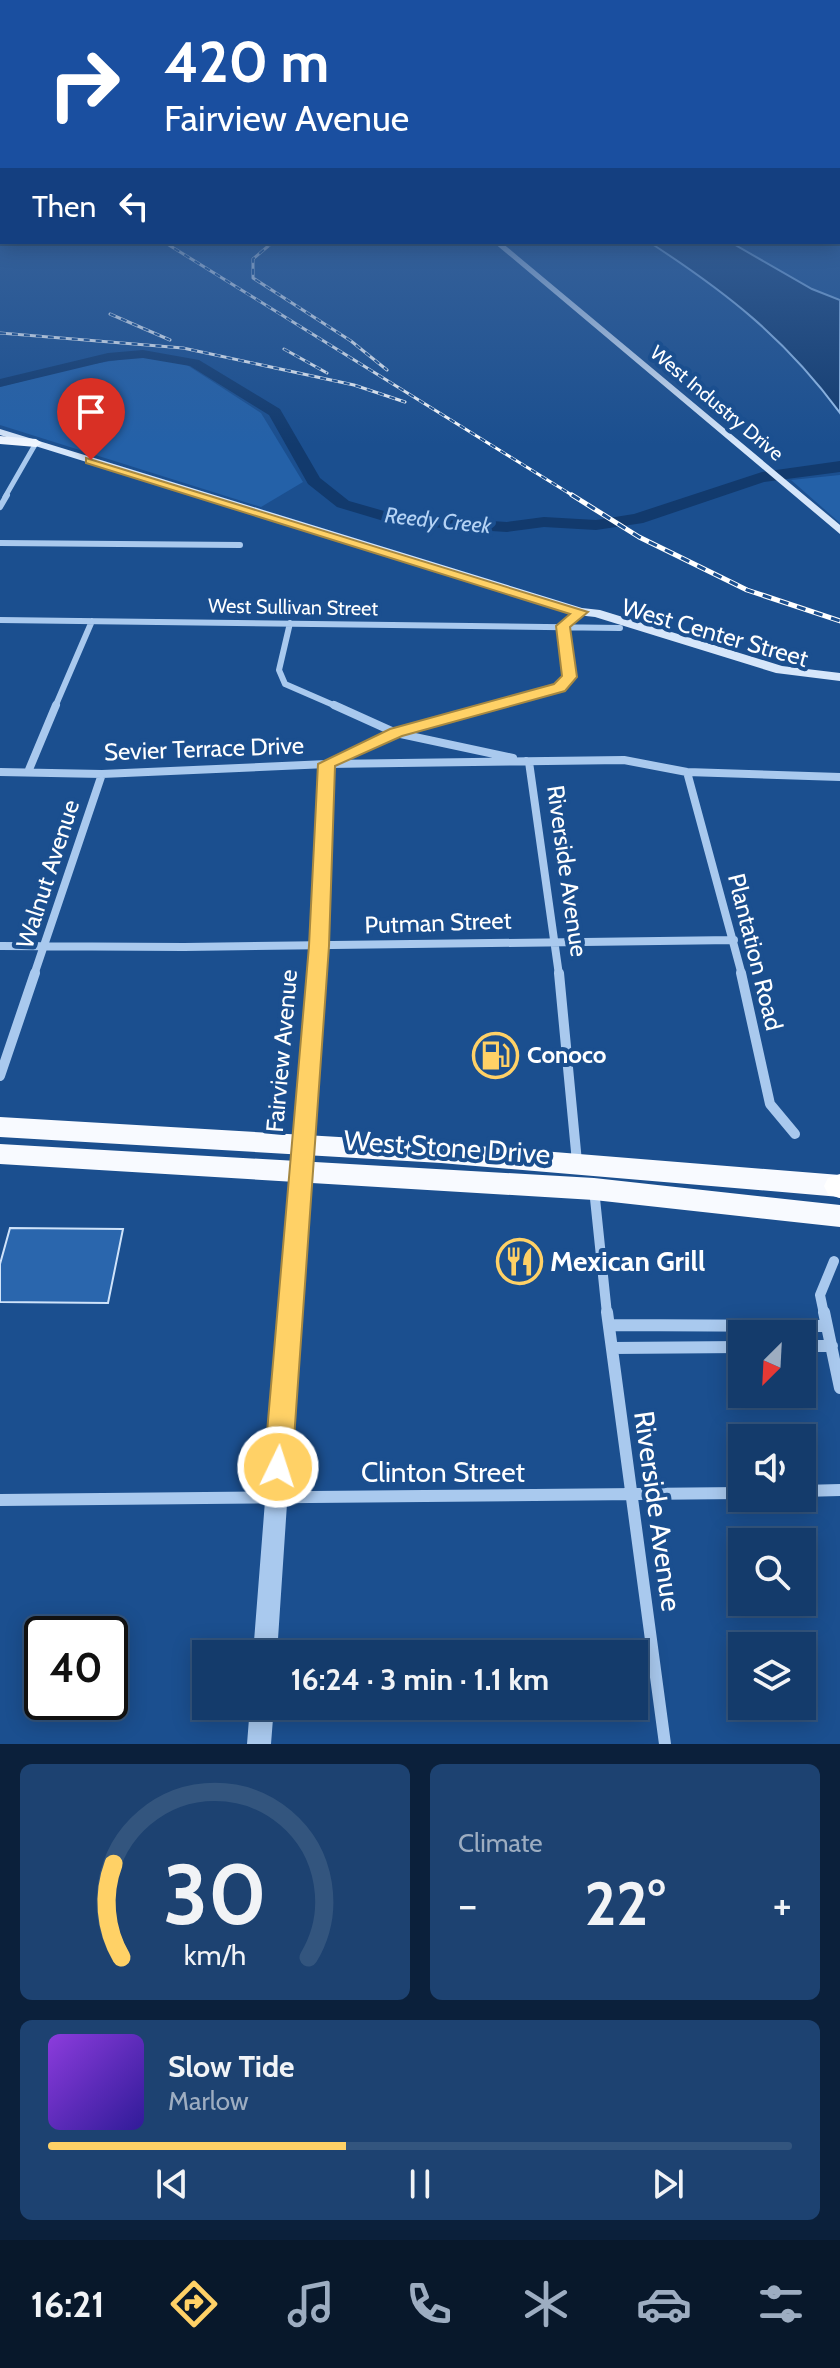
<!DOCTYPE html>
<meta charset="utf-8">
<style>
:root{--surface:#143b6b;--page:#1d4271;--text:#f1f3f6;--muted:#9dadc1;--line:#33557e;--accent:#ffd166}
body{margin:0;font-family:Cabin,sans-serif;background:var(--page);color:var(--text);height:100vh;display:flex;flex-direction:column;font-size:30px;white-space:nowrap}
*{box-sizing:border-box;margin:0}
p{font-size:26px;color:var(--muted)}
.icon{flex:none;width:44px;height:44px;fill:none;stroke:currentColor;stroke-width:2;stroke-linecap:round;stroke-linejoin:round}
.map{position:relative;height:1744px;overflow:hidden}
.drawer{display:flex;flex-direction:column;gap:20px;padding:20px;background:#0b203b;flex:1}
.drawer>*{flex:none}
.hud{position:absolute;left:0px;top:0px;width:840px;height:244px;box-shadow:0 4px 20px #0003,0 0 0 2px var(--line);background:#1a4fa0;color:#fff;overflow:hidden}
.needle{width:52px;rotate:204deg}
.tools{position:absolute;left:728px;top:1320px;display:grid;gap:16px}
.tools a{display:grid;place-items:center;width:88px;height:88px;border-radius:0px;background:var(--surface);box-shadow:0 4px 20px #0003,0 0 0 2px var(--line);font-size:40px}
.speed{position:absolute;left:24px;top:1616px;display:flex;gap:16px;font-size:40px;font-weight:700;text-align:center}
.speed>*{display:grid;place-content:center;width:104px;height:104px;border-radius:50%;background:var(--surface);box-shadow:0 4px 20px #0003,0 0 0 2px var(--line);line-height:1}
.speed .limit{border:4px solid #111;border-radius:12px;background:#fff;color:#111}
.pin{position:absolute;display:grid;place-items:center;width:68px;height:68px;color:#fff;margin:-82px -34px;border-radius:50% 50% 50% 0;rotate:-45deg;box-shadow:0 0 8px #0007}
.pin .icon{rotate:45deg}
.me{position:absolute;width:88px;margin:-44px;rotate:4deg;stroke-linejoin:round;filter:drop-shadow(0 0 6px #0008)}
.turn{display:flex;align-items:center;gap:28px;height:168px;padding:0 32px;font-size:36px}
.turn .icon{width:104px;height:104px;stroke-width:2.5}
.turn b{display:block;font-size:56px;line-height:68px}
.then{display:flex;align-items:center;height:76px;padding:0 32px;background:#0003;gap:16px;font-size:30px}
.big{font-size:60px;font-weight:700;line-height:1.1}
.drawer .card{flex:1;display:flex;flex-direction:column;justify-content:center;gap:12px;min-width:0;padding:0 28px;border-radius:12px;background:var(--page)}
.drawer .dial{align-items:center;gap:0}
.dial svg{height:208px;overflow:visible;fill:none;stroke:var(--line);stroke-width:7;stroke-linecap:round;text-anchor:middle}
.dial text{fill:var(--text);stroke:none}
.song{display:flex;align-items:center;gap:24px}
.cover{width:96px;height:96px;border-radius:12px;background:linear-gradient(135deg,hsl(270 70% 55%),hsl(250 70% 35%))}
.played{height:8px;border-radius:4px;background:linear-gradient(90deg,var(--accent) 40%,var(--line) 40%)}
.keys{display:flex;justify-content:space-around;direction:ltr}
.heat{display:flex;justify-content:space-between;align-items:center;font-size:44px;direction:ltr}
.drawer .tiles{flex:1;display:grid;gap:20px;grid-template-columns:1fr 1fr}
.card:last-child{grid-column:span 2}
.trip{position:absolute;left:192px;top:1640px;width:456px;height:80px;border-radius:0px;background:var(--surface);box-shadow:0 4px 20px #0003,0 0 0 2px var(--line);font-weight:700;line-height:80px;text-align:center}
.tabs{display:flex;height:128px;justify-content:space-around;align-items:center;background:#08182b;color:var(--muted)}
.tabs .icon{width:56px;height:56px}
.tabs .active{color:var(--accent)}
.tabs b{font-size:36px;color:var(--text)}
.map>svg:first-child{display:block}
</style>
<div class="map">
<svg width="840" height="1744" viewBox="0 0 840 1744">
<rect width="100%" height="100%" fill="#1b4f8f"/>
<path fill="#2461a8" d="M142 356 187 365 261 413 303 482 261 507 0 425V387L81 366Z
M840 475V523L791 480Z"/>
<path fill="#123a6d" stroke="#9cc4f0" stroke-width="2" d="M649 242H730L812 289 840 300V413C785 338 726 292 649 242Z"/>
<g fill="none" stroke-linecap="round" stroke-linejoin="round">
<path fill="#123a6d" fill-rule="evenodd" d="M143 350 199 360 280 409 320 478 349 501 398 515 507 522 544 517 596 520 634 514 762 472 840 461V472L764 482 643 523 596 530 544 527 507 532 397 525 337 507 308 484 269 415 190 366 143 358 108 361 0 387V379L108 353Z"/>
</g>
<path fill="#2a66ad" stroke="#cfe3fa" stroke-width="2" d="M10 1228 123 1229 108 1303 0 1302V1264Z"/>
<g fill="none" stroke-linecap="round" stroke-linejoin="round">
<path stroke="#a9c9ee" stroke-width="5" d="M5 497 36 443"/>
<path stroke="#a9c9ee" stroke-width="6" d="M0 507 7 495
M0 543 240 545
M0 620 620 628
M290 623 279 670 285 684 338 707
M55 707 92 621
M489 707 560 688 570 677 563 626"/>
<path stroke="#a9c9ee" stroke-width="8" d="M334 705 396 733 513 758
M526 761 529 762 559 975
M0 772 102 774 327 764 624 760 687 772 840 777
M28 772 56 705
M687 772 742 975
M0 946 184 947 734 940
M34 975 102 774
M317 975 327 764 396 733 496 705"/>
<path stroke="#a9c9ee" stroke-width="10" d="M559 973 577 1162
M741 973 770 1104 795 1134
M0 1076 35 973
M302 1142 317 973
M594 1189 607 1314
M824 1314 820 1295 834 1261"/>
<path stroke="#a9c9ee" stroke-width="12" d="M607 1312 665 1744
M824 1312 840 1388
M609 1325 827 1326
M802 1346H832
M612 1348 742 1347
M802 1491 840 1490
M0 1500 742 1493"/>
<path fill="#a9c9ee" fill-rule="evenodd" d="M302 1138 308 1139 311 1144 277 1654H253L293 1144 296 1139Z
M250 1706H274L271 1744H247Z"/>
<path fill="#d6e6fa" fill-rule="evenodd" d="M493 242H501L840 525V534Z
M0 429 582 608 600 610 782 666 840 673V681L776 673 595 617 577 615 0 435Z"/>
<path fill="#f0f6ff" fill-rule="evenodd" d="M0 436 36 439 42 443 36 447 0 444Z"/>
<path fill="#f8faff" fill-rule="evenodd" d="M0 1117 441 1143 840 1175V1197L441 1163 0 1137Z
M0 1144 594 1178 840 1205V1227L594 1200 0 1164Z"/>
<path fill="#fff" fill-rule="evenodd" d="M840 1174V1198H839L828 1194 824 1186 828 1178Z"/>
<defs>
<path id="rail-far1" d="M164 242 575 497
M273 242 253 259V278L351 341 387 370
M110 314 170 340
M0 333 183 348 354 385 405 402
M284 349 327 373"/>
<path id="rail" d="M572 495 639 537 747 590 840 621"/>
</defs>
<use href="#rail-far1" stroke="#fff" stroke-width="3"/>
<use href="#rail" stroke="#fff" stroke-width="5"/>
<use href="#rail-far1" stroke="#1b4f8f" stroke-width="2" stroke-dasharray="6" stroke-linecap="butt"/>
<use href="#rail" stroke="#1b4f8f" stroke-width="3" stroke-dasharray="9" stroke-linecap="butt"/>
</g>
<linearGradient id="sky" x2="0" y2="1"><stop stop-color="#0f2b4f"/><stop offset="0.45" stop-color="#39639b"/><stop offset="1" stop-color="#39639b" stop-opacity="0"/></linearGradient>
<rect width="840" height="445" fill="url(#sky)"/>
<path fill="#ffd166" stroke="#a68842" stroke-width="2" d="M86 458 588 612 570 627 577 677 565 691 402 736 335 766 329 946 292 1467 288 1476 278 1480 268 1476 264 1467 309 946 318 764 390 729 554 684 562 676 556 626 570 614 86 463Z"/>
<defs>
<symbol id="fuel-ring" viewBox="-11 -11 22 22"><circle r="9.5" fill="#1b4f8f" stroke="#ffd166" stroke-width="1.5"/><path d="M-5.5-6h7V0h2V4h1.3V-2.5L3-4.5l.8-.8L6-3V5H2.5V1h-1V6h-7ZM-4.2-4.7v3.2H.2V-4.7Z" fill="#ffd166"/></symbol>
<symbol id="restaurant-ring" viewBox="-11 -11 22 22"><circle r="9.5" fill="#1b4f8f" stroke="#ffd166" stroke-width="1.5"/><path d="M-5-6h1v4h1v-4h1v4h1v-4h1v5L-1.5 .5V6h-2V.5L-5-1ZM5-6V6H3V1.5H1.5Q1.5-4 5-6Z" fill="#ffd166"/></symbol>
</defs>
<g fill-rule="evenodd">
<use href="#fuel-ring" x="470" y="1030" width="51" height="51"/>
<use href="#restaurant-ring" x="494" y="1236" width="51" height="51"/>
</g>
<g text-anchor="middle" stroke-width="8" stroke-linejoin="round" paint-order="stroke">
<g font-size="20" fill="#fff" stroke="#1b4f8f">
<text transform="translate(717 403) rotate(40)" y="7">West Industry Drive</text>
<text transform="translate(293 607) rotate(1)" y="7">West Sullivan Street</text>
</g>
<g font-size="22" font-style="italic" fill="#b5d3f5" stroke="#1b4f8f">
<text transform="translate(438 520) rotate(6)" y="8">Reedy Creek</text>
</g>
<g font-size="24" fill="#fff" stroke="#1b4f8f">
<text transform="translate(715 633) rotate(16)" y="8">West Center Street</text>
<text transform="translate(204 749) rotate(-2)" y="8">Sevier Terrace Drive</text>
<text transform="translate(567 871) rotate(82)" y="8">Riverside Avenue</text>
<text transform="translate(48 874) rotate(-72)" y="8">Walnut Avenue</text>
<text transform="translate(438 923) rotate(-2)" y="8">Putman Street</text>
<text transform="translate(755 952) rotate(76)" y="8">Plantation Road</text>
<text transform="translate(282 1051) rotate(-85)" y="8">Fairview Avenue</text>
</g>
<g font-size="24" font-weight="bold" fill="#fff" stroke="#1b4f8f" text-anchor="start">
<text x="527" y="1063">Conoco</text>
</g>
<g font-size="28" fill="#fff" stroke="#1b4f8f">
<text transform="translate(447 1147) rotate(4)" y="10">West Stone Drive</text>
<text x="443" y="1482">Clinton Street</text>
<text transform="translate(658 1511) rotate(82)" y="10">Riverside Avenue</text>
</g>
<g font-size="28" font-weight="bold" fill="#fff" stroke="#1b4f8f" text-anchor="start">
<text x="550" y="1271">Mexican Grill</text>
</g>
</g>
</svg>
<div class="tools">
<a><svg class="needle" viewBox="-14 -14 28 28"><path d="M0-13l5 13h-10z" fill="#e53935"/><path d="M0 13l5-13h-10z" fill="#9dadc1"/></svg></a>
<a><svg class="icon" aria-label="sound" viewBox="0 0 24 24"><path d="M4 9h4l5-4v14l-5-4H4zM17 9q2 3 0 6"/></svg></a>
<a><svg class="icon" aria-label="search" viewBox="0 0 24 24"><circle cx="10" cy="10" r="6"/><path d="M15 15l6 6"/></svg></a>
<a><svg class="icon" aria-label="layers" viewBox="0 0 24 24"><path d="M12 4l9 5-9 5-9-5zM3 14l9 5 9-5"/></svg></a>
</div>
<div class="speed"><div class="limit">40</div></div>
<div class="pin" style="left:91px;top:460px;background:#d93025"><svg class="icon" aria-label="arrive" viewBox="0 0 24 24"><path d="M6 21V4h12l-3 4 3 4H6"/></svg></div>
<svg class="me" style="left:278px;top:1467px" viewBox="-20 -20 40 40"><circle r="17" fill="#ffd166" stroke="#fff" stroke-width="3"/><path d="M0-11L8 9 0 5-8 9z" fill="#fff"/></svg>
<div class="trip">16:24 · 3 min · 1.1 km</div>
<div class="hud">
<div class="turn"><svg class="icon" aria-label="right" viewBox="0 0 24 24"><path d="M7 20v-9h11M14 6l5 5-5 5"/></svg><div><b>420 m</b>Fairview Avenue</div></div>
<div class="then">Then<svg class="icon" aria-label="left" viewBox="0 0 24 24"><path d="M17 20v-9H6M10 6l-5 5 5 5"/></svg></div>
</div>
</div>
<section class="drawer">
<div class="tiles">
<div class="card dial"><svg viewBox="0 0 100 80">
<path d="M14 69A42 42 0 1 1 86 69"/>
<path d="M14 69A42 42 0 0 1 11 33" stroke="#ffd166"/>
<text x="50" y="56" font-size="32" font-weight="700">30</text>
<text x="50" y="72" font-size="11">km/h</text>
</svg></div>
<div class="card"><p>Climate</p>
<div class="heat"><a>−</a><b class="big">22°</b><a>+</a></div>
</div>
<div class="card">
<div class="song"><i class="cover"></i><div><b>Slow Tide</b><p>Marlow</p></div></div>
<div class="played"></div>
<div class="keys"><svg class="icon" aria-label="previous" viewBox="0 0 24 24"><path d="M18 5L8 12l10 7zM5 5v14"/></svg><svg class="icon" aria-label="pause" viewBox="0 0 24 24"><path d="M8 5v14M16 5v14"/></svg><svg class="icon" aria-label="next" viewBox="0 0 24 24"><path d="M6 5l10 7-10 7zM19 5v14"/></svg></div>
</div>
</div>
</section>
<nav class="tabs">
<b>16:21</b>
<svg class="icon active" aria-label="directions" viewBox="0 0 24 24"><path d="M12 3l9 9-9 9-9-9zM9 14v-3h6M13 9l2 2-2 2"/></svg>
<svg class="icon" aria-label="music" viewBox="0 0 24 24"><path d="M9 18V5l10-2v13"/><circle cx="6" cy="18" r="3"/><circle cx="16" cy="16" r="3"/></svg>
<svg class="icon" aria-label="phone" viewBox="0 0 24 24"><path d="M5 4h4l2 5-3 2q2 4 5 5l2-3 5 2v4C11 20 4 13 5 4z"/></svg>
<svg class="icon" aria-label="climate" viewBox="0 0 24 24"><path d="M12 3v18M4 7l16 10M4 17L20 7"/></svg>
<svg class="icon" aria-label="car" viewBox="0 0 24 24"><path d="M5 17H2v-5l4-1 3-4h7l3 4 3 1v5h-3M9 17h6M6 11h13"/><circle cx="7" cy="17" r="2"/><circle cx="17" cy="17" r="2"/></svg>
<svg class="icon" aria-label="filters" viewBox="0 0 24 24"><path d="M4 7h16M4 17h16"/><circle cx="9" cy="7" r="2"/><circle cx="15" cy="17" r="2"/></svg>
</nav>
